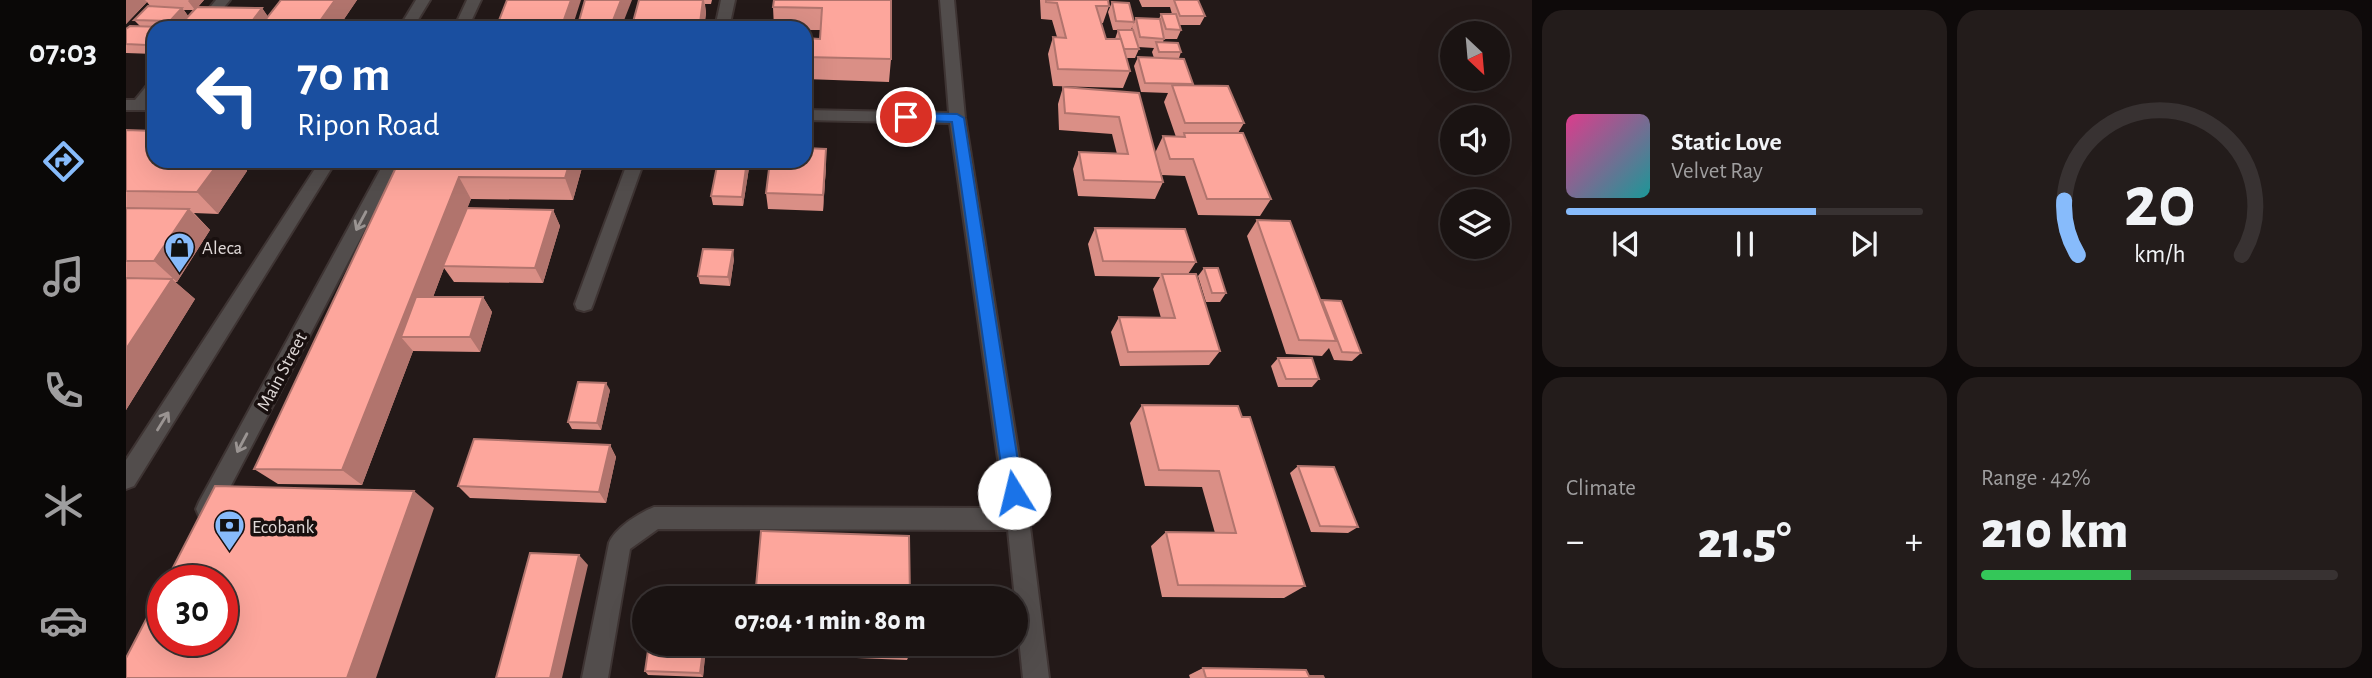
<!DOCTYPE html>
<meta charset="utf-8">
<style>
:root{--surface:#1a1312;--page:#231c1b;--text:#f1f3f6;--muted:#9f9e9f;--line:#383232;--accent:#87bbfb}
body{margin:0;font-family:"Alegreya Sans",sans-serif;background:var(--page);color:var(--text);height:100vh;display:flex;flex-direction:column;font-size:26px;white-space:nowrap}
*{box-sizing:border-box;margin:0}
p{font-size:23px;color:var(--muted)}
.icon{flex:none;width:38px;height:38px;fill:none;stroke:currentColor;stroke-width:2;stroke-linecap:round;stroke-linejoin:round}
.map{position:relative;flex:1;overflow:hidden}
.drawer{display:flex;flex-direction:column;gap:10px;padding:10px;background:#0e0a0a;width:840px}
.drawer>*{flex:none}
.banner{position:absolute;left:21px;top:21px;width:665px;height:147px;border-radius:21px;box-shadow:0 7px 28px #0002,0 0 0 2px var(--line);background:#1a4fa0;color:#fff;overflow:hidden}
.needle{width:46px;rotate:154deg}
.buttons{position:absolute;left:1314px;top:21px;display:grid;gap:14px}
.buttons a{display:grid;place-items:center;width:70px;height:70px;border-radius:50%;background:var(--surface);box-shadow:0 7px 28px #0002,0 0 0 2px var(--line);font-size:35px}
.speed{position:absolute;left:21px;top:565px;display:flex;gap:14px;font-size:35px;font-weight:700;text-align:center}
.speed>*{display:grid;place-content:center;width:91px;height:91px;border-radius:50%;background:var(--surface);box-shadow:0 7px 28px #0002,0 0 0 2px var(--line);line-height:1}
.speed .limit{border:10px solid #d22;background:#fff;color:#111}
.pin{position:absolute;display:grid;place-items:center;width:60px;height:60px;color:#fff;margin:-30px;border:4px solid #fff;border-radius:50%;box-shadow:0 2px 7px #0007}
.me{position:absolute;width:77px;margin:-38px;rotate:351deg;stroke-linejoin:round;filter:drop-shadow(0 0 5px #0008)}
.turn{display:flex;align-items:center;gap:24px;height:147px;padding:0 35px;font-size:32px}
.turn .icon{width:91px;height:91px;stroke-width:2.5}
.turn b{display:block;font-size:49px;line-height:60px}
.big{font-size:52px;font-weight:800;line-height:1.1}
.drawer .tile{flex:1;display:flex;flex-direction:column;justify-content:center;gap:10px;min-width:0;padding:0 24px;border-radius:21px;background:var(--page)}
.drawer .dial{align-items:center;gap:0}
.dial svg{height:182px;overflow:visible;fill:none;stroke:var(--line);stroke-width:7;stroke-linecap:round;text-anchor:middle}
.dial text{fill:var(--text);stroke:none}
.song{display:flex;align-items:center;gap:21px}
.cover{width:84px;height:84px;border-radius:10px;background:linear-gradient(135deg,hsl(330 70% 55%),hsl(180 70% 35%))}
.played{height:7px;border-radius:4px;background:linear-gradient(90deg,var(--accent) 70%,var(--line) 70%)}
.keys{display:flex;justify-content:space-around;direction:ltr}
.heat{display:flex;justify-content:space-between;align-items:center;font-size:38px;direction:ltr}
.charge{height:10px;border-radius:5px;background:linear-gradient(90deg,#34c759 42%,var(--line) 0)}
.drawer .tiles{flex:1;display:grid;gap:10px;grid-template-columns:repeat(2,1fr)}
.trip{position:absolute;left:506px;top:586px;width:396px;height:70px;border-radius:35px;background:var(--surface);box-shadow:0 7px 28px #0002,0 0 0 2px var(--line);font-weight:800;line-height:70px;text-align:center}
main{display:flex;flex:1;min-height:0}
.tabs{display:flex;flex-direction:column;width:126px;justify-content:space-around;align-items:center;background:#0a0807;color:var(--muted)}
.tabs .icon{width:49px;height:49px}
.tabs .current{color:var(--accent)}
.tabs b{font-size:32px;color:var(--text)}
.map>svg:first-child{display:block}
</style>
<main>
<nav class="tabs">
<b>07:03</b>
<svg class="icon current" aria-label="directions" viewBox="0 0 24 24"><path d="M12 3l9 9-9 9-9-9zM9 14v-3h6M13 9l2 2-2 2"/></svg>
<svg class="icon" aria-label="music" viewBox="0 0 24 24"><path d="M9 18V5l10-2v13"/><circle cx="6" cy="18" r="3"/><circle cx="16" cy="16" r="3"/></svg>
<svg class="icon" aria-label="phone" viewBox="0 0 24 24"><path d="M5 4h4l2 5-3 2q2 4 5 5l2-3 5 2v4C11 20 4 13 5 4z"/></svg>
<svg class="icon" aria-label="climate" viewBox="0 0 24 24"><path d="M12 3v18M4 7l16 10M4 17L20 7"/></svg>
<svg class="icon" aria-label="car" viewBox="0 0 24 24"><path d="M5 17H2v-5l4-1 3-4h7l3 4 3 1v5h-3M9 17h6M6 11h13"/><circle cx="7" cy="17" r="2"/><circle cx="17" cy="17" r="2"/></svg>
</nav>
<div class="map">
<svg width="1406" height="678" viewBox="0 0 1406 678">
<rect width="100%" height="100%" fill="#231918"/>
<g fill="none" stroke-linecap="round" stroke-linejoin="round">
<defs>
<path id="service" d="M502 161H518L467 304 465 309 458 311 451 309 449 304Z"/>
<path id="minor" d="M90 0H104L81 28H67Z
M595 0H609L603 28H589Z
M814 0H828L839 118 903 519 923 678H897L882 530 532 529 504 549 482 678H456L483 543C489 528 513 513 528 507L879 508 824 123 679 120V110L823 113Z
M28 81V96L25 100H28V110H0V100H9L23 83Z"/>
<path id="tertiary" d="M290 0H304L287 28H273Z
M341 0H355L342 28H328Z
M194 161H210L8 486 0 489V460Z
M259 161H275L89 516 81 520 73 516 70 509 73 502Z"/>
</defs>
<use href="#service" stroke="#3e3433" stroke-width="4"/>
<use href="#minor" stroke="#3e3433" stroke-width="4"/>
<use href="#tertiary" stroke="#3e3433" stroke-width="4"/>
<use href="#service" fill="#524d4c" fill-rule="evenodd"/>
<use href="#minor" fill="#524d4c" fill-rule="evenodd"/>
<use href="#tertiary" fill="#524d4c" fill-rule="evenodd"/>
</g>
<path fill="#da8f86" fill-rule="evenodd" d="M0 0H78L72 7 136 8 142 17 155 0H231L212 28H28V54L0 53V29L14 26 8 20 24 6 21 2 0 24ZM58 10H67L62 16Z
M513 0H586L585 4H579L580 13 578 28H508L507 22Z
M765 0V59L763 82 679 79V28H648L647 7ZM682 30H694V39L682 38Z
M914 0H982L983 6 977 23H975L980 39H989L992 30H987L982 12 986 2 1008 22 1005 30 1007 32 1006 27 1010 18 1033 19 1035 14H1046L1044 7H1016L1013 0H1072L1079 16 1074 25H1054L1055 30 1051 39H1038L1037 42 1055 52 1053 58 1067 84 1066 85 1118 123 1112 133 1145 199 1134 216 1072 215 1059 176 1036 175 1029 154 1037 182 1029 199 952 196 947 169 953 152 991 154 986 134 933 130 932 104 937 87 1013 93 1029 153 1037 136 1050 137 1038 102 1042 93 1015 92 1008 66 1012 57 1028 58 1026 52 1028 48 1012 47 1013 49 1009 58H1000L1004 71 997 88 927 86 922 54 927 37H931L926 20 915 19Z
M0 130 28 161H120L121 171 92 214 68 213 84 230 51 282H49L69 299 0 410Z
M273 161 457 164 447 200 345 199 341 208 427 210 434 226 417 283 328 282 318 268 307 297H357L366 312 354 352 287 351 236 485 152 484 128 469Z
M592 161H622L623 168 617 206 587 205 585 196Z
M700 166 697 211 642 209 640 193Z
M1131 220 1195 302 1196 300 1235 353 1226 361 1208 360 1203 348 1196 356 1160 354 1121 236Z
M969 228 1070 262 1062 274 1094 351 1083 365 994 366 985 332 993 317 1035 318 1027 289 1034 277 969 276 962 244Z
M608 259 604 286 574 284 572 276Z
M1078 268 1100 293 1094 302H1080L1072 276Z
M1152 358 1193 379 1186 387H1152L1145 366Z
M484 390 475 430 446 429 442 422Z
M1016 405 1112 406 1179 586 1158 598 1036 597 1025 546 1040 532 1089 533 1076 487 1019 486 1004 423Z
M484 445 490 457 480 503 344 498 332 486Z
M1172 466 1232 527 1222 533 1185 532 1164 473Z
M523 644H579L580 646 577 677 522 675 519 671Z
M624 644 785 651 781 660 628 654Z
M1077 668 1183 676 1198 678H1064L1063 675Z"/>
<path fill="#b1746d" d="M0 0H19L21 2 0 24Z
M63 0H78L69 10 62 1Z
M209 0H231L212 28H189Z
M445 0H455L446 28H435Z
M495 0H506L495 28H484Z
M577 0H578L580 13 578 28H574V23Z
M56 8 63 17 53 28H49L44 21Z
M136 8 148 25 146 28H121Z
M28 36V54L20 45Z
M700 149V166L697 211V195Z
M94 161H120L121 171 92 214 71 192Z
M444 161H456L457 164 447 200 439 178Z
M621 161 623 168 617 206 616 197Z
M333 177 345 199 319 266H317L318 268 292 337H275L287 351 236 485 216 470Z
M63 209 84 230 51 282 28 261Z
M427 210 434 226 417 283 409 268Z
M607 250 608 259 604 286 602 277Z
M46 279 69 299 0 410V349Z
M357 297 366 312 354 352 344 337Z
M480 383 484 390 475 430 471 423Z
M484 445 490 457 480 503 473 492Z
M288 491 308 508 250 678H221Z
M453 555 462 565 436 678H424Z
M578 644H579L580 646 577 677 574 673Z"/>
<path fill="#fda69c" stroke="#b1746d" stroke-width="2" d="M155 0H209L189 28H133Z
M381 0H445L435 28H370Z
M459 0H495L484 28H451Z
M513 0H577L574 23 507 22Z
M648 0H765V59L679 57V38L694 39 696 8 647 7Z
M920 0H982L983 6H970L980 39H995L1004 71 932 69 927 37 940 38 931 3 920 2Z
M1048 0H1072L1079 16H1054Z
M986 2 1003 3 1008 22 990 21Z
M22 6 56 8 44 21 8 20Z
M71 7 136 8 121 28H51Z
M1035 14H1050L1055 30 1040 29Z
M1010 18 1034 19 1038 39 1014 37Z
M4 26 37 27 35 28H28V36L20 45 0 44V29Z
M649 26 681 27V38H679V28H649Z
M992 30H1007L1013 49H998Z
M1030 42 1052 43 1055 52H1033Z
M1012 57 1058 59 1067 84 1019 83Z
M1046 85 1102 86 1118 123H1059Z
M937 87 1013 93 1037 182 958 180 953 152 1002 154 993 117 939 113Z
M0 130 28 131V161H94L71 192 0 191Z
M1058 133H1117L1145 199H1081L1067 159H1044L1037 136 1059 137Z
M679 148 700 149 697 195 640 193 644 161H679Z
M273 161H444L439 178 333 177 216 470 128 469Z
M592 161H621L616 197 585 196Z
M0 208 63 209 28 261H0Z
M341 208 427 210 409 268 317 266Z
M1131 220 1164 221 1210 341 1173 340Z
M969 228 1059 229 1070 262 977 261Z
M577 249 607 250 602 277 572 276Z
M1078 268H1092L1100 293H1086Z
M1036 274H1070L1094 351 1002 352 993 317 1049 318Z
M0 278 46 279 0 349Z
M290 297H357L344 337H275Z
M1196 300 1215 301 1235 353 1216 352Z
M1152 358H1186L1193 379H1160Z
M452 382 480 383 471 423 442 422Z
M1016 405 1112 406 1116 417H1124L1179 586 1052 585 1040 532 1110 533 1093 471 1033 470Z
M348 439 484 445 473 492 332 486Z
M1172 466 1208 467 1232 527 1194 526Z
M89 486 288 491 221 678H0V658L37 587V640H96V581H40Z
M635 531 783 536 784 598H629Z
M404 553 453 555 424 678H370Z
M523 644H578L574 673 519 671Z
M624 644H785V651Z
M1077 668 1180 670 1183 676H1197L1198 678H1080Z"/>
<defs><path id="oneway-shaft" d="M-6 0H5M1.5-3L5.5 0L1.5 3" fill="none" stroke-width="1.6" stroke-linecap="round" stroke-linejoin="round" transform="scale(1.75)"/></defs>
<g stroke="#9a9492">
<use href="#oneway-shaft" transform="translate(235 221) rotate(118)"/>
<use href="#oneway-shaft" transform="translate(37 421) rotate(-58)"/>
<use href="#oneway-shaft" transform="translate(116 443) rotate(118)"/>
</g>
<path fill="#1a73e8" stroke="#114b97" stroke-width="2" d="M780 113 831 114 838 118 897 493 895 499 888 501 882 499 879 493 826 122 776 120 774 117Z"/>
<defs>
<symbol id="shop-pin" viewBox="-11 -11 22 30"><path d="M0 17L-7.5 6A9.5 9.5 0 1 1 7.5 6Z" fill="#87bbfb" stroke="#19100f"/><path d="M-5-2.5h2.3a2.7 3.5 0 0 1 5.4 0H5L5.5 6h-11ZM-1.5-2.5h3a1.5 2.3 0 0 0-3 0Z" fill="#111"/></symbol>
<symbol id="bank-pin" viewBox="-11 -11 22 30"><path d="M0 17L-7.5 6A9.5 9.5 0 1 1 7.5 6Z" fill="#87bbfb" stroke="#19100f"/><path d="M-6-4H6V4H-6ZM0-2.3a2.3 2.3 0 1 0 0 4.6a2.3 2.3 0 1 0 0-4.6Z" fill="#111"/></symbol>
</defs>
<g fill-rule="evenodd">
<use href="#shop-pin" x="36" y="230" width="35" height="47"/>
<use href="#bank-pin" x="86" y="508" width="35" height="47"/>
</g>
<g text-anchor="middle" stroke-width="7" stroke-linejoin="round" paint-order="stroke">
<g font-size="19" fill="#e1dad9" stroke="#19100f" text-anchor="start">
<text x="76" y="254">Aleca</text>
<text x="126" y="533">Ecobank</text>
</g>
<g font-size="19" fill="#e1dad9" stroke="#19100f">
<text transform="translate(155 371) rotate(-62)" y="7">Main Street</text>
</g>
</g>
</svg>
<div class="buttons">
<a><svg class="needle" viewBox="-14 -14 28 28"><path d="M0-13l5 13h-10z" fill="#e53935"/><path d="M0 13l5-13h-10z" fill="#9f9e9f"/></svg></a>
<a><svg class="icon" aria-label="sound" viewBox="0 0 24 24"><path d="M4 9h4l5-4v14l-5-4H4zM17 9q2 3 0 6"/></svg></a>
<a><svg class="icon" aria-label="layers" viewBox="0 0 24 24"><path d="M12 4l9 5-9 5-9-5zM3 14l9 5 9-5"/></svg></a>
</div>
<div class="speed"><div class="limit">30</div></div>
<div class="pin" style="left:780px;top:117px;background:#d93025"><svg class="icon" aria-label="arrive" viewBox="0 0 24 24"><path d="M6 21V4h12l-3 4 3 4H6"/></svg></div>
<svg class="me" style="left:888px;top:493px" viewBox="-20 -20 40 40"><circle r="19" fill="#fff"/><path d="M0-13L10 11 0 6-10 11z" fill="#1a73e8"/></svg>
<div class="trip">07:04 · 1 min · 80 m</div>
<div class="banner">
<div class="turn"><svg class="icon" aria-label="left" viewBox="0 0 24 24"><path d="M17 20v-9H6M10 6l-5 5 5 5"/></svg><div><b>70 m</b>Ripon Road</div></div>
</div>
</div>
<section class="drawer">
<div class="tiles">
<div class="tile">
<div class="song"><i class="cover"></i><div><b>Static Love</b><p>Velvet Ray</p></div></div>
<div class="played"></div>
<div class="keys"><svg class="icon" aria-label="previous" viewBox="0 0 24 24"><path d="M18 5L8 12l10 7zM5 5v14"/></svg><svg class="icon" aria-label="pause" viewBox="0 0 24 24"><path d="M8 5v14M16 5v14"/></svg><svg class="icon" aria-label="next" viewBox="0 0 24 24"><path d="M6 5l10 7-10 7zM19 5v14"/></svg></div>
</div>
<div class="tile dial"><svg viewBox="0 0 100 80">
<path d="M14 69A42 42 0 1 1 86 69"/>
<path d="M14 69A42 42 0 0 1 8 45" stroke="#87bbfb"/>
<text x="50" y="56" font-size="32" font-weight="700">20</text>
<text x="50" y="72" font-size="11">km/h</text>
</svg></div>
<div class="tile"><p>Climate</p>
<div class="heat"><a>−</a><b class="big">21.5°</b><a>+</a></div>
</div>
<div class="tile"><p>Range · 42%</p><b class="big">210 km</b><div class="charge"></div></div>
</div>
</section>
</main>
